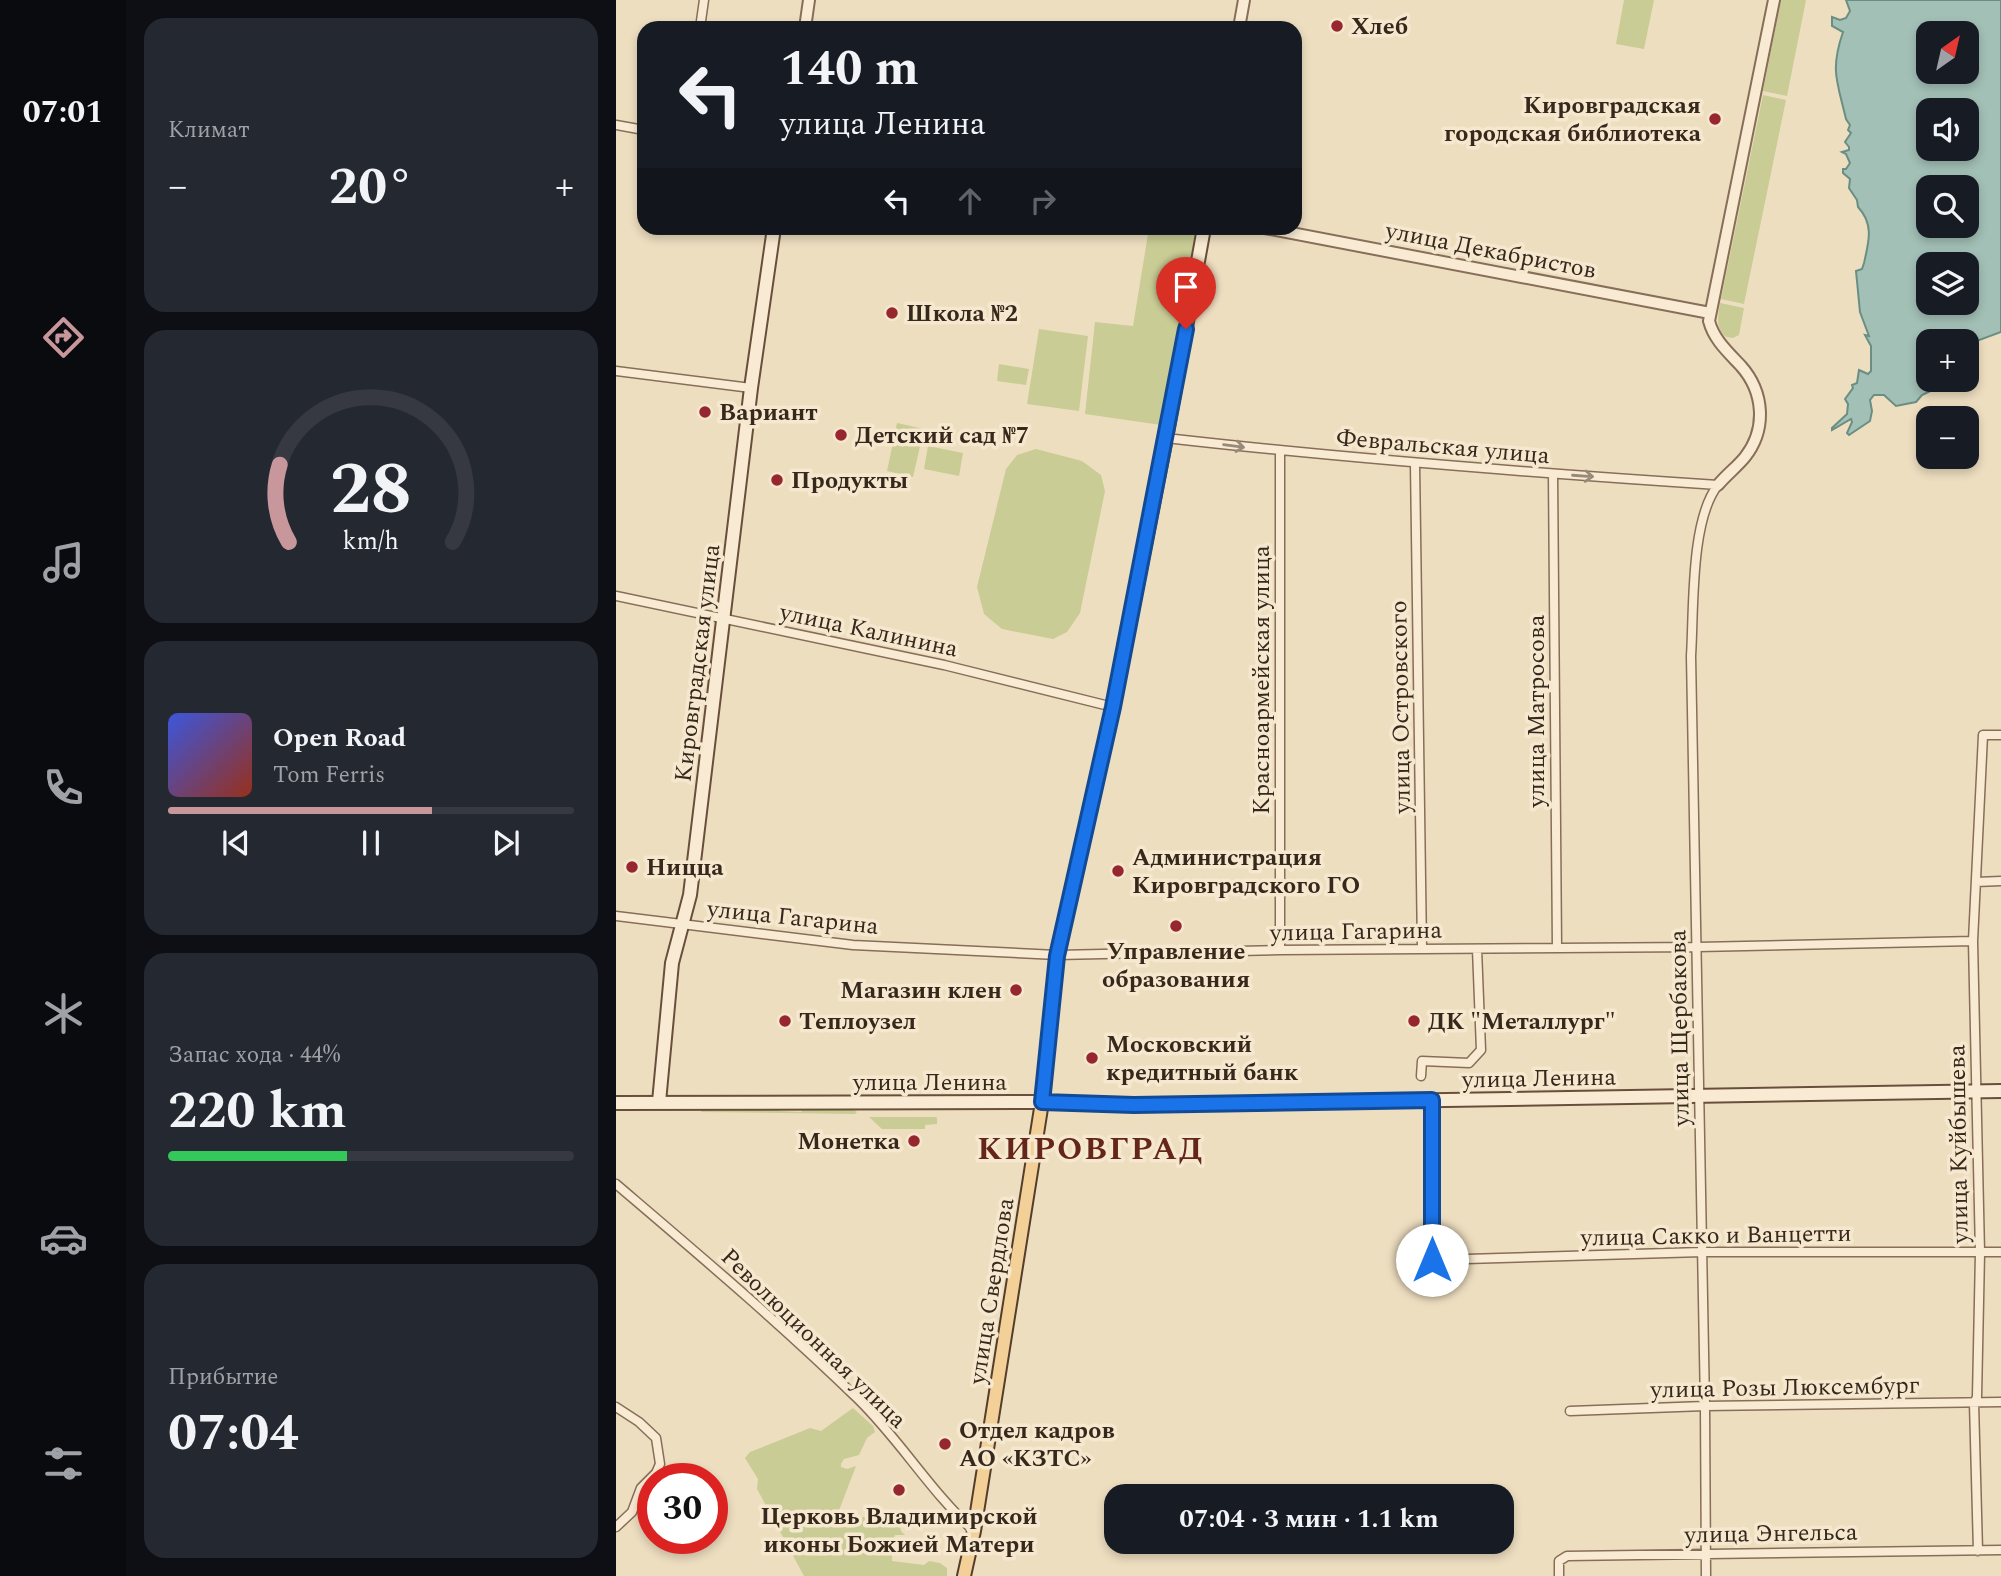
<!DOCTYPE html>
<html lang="ru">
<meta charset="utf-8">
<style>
:root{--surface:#171b24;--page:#242831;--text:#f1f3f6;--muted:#9ea1a6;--line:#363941;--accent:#c8979c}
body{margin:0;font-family:Spectral,serif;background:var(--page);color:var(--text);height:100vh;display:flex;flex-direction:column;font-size:26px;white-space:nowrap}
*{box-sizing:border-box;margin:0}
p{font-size:23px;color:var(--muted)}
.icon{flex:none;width:38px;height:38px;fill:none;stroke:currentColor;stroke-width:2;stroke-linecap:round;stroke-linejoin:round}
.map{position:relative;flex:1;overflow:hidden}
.side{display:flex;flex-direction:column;gap:18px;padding:18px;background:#0d0f14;width:490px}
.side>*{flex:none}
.guide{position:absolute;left:21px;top:21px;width:665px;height:214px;border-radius:21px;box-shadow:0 4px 10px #0003;background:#171b24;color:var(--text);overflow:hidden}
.needle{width:46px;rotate:34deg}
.fabs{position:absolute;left:1300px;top:21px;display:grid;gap:14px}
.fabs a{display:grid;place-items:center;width:63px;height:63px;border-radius:14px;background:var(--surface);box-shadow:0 4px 10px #0003;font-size:35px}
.speed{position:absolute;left:21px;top:1463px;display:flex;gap:14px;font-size:35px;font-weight:700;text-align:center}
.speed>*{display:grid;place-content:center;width:91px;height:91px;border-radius:50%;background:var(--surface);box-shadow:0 4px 10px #0003;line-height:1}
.speed .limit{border:10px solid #d22;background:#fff;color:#111}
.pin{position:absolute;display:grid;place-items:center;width:60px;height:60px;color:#fff;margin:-72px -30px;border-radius:50% 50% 50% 0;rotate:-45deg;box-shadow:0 0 7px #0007}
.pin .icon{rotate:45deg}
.me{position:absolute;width:77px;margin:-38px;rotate:0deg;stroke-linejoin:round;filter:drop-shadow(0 0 5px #0008)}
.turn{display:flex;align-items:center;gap:24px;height:147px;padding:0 28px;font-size:32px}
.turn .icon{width:91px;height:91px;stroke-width:2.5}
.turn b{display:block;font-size:49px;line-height:60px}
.lanes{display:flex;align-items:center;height:66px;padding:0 28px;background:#0003;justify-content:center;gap:35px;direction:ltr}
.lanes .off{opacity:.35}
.big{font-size:52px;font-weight:700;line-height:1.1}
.side .tile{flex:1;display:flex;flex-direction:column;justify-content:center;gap:10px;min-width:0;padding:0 24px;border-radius:21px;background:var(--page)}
.side .dial{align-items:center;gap:0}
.dial svg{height:182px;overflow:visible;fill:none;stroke:var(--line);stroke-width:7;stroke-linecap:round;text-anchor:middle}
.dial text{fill:var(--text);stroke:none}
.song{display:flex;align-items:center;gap:21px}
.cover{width:84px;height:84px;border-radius:10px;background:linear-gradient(135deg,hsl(230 70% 55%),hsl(10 70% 35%))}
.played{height:7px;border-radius:4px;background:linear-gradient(90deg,var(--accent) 65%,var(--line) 65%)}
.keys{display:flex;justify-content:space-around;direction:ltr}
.heat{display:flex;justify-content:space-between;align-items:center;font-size:38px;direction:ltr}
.charge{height:10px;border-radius:5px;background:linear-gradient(90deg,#34c759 44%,var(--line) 0)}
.trip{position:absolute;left:488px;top:1484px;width:410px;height:70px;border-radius:21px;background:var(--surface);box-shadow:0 4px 10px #0003;font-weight:700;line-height:70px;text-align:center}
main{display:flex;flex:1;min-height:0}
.tab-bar{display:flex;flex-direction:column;width:126px;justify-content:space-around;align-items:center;background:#090b0e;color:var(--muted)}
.tab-bar .icon{width:49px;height:49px}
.tab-bar .selected{color:var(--accent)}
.tab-bar b{font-size:32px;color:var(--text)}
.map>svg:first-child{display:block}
</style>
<main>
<nav class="tab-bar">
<b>07:01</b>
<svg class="icon selected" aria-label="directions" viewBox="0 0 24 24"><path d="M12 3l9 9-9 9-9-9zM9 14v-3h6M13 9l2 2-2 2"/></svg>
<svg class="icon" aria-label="music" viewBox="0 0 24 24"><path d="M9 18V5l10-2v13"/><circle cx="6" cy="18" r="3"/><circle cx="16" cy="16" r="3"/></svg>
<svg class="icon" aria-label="phone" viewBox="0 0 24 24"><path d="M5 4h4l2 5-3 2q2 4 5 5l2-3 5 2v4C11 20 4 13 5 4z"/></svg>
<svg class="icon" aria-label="climate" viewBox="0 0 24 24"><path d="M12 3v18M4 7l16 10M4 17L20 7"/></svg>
<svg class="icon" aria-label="car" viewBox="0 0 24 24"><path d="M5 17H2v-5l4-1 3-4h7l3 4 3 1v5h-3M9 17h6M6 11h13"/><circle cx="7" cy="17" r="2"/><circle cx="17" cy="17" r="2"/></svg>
<svg class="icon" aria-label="filters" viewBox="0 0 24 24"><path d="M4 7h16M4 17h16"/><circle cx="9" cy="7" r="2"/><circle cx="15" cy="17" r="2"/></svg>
</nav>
<section class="side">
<div class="tile"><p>Климат</p>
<div class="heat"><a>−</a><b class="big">20°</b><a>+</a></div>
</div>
<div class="tile dial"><svg viewBox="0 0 100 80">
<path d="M14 69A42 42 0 1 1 86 69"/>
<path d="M14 69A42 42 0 0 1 10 35" stroke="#c8979c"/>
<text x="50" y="56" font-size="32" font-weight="700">28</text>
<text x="50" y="72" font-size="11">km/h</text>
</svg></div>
<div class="tile">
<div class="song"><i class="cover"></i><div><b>Open Road</b><p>Tom Ferris</p></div></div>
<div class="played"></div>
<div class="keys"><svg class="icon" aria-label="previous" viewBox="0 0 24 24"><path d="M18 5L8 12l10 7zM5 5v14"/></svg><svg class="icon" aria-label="pause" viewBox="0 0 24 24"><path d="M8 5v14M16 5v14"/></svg><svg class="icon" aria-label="next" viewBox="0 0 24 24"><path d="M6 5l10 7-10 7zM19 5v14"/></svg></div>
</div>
<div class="tile"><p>Запас хода · 44%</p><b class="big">220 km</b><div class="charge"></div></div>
<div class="tile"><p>Прибытие</p><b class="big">07:04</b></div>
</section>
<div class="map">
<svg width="1385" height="1576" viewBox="0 0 1385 1576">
<rect width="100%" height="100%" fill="#eedec0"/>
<path fill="#c9cc94" d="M1008 0H1038L1028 49 1000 44Z
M1165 0H1190L1171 96 1147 91Z
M1147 95 1170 100 1128 304 1105 299Z
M533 228H581L545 425 469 414 479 322 517 326Z
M1104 303 1128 308 1123 335 1117 338 1110 337C1099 327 1102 317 1104 303Z
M423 329 472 336 463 411 411 404Z
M383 364 413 369 410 385 381 381Z
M281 423 308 429 297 477 271 471Z
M312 446 347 453 343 476 308 469Z
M420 449 466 461 485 475 489 491 464 613 451 632 437 639 386 629 368 614 361 587 390 469 401 455Z
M85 1108H162L164 1111 185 1112 188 1108H236L241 1112 239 1114 85 1112Z
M253 1117H320L321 1118V1124L309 1125V1129H266Z
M237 1408 257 1426 259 1432 251 1438 243 1455 228 1459 225 1464V1467L231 1469 240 1466 222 1513 283 1523 285 1531 289 1535H279L276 1543V1561L308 1565 313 1561 324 1563 331 1568V1576H188L141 1489 142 1479 129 1458 134 1452 194 1428 205 1431Z"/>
<path fill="#a3c0b6" stroke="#6a8e83" stroke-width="2" fill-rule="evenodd" d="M1230 0H1385V332L1363 340 1353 350 1351 348V341H1312V380H1329L1323 387 1306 395 1300 402 1280 406 1268 395H1258L1254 400 1256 411 1254 421 1233 435 1231 433 1236 422 1235 419 1216 430V428L1231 414 1232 404 1229 399 1237 388 1236 385 1241 383 1243 370 1252 374 1255 371V346L1249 335 1253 336 1244 312 1240 271 1246 269 1248 263C1253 241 1258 224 1242 207L1241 200 1233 188 1234 179 1227 173V169H1230L1234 163 1230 154 1226 152 1233 150V147L1229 142 1235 133 1232 130 1234 125 1230 119C1221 81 1214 70 1227 32L1216 26V17L1224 20 1230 18 1234 11ZM1312 33H1351V72H1312ZM1351 110V149H1312V110ZM1351 187V226H1312V187ZM1312 264H1351V303H1312Z"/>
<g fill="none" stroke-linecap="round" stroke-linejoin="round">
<defs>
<path id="minor" d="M84 28 88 0
M0 125 28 130
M0 371 135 388
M550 438C734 459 918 473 1102 485
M799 464 806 949
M937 474 941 948
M0 596 328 665 497 707
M1360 882 1385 881
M0 916 237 945 441 955 664 950 1082 947 1357 941
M664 950V452
M805 1076 806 1061 853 1063 865 1050 861 949
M816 1100V1260L1086 1252H1385
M0 1184C82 1254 165 1324 242 1399 284 1440 314 1491 358 1531
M0 1407 23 1422 40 1438 44 1464 40 1473 25 1488 16 1512 0 1527
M954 1411 1089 1406 1385 1402
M1362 1551 1358 1403 1361 1397 1364 1253 1357 941 1367 735H1385
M943 1576V1561L951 1556 1385 1550
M1090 1576 1089 1406 1075 656C1078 611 1074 520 1102 485"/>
<path id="tertiary" d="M189 28 193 0
M623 28 628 0
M649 228 1094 313
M1102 485C1110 475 1121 467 1129 457 1151 429 1148 392 1125 366 1112 352 1098 340 1093 321L1158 0"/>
<path id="secondary" d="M43 1102 56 963 74 895 135 388 158 228
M426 1102 441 955 497 707 550 438 588 228
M0 1103 426 1102 518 1105 1385 1091"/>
<path id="primary" d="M348 1576 358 1531 426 1102"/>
</defs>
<use href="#minor" stroke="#876e58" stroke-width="11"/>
<use href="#tertiary" stroke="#876e58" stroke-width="14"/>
<use href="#secondary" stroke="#694f3b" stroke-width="16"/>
<use href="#primary" stroke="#553d2c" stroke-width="16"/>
<use href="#minor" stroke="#f9ebd3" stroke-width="8"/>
<use href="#tertiary" stroke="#f9ebd3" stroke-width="10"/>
<use href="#secondary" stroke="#f9ebd3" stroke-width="12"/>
<use href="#primary" stroke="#f2d097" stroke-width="12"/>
</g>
<defs><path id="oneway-shaft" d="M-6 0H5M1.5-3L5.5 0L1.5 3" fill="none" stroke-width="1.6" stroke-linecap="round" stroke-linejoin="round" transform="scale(1.75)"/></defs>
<g stroke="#988a78">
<use href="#oneway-shaft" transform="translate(618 446) rotate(7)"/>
<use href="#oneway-shaft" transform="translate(967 476) rotate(4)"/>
</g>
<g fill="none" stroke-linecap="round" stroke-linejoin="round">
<defs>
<path id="route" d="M570 329 497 707 441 956 426 1102 518 1105 816 1100V1260"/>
</defs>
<use href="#route" stroke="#114b97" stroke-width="18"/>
<use href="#route" stroke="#1a73e8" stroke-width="12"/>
</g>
<g fill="#97272f" stroke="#f5e8cf" stroke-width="2.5">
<circle cx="721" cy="26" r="7"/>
<circle cx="1099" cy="119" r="7"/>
<circle cx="276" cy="313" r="7"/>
<circle cx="89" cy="412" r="7"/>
<circle cx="225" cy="435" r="7"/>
<circle cx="161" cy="480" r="7"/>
<circle cx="16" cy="867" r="7"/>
<circle cx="502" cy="871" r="7"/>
<circle cx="560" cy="926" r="7"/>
<circle cx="400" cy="990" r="7"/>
<circle cx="169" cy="1021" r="7"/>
<circle cx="798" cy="1021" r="7"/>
<circle cx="476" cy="1058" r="7"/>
<circle cx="298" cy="1141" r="7"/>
<circle cx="329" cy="1444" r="7"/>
<circle cx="283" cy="1490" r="7"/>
</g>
<g text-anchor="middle" stroke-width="7" stroke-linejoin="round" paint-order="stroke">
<g font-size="24" font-weight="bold" fill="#37281c" stroke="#f5e8cf" text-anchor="start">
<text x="735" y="34">Хлеб</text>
<text x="1085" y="113" text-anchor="end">Кировградская<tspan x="1085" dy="28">городская библиотека</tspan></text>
<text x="290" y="321">Школа №2</text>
<text x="103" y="420">Вариант</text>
<text x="239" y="443">Детский сад №7</text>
<text x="175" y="488">Продукты</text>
<text x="516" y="865">Администрация<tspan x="516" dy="28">Кировградского ГО</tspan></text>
<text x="30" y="875">Ницца</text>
<text x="560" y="959" text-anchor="middle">Управление<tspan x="560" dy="28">образования</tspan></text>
<text x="386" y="998" text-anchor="end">Магазин клен</text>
<text x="183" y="1029">Теплоузел</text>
<text x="812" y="1029">ДК "Металлург"</text>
<text x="490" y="1052">Московский<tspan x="490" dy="28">кредитный банк</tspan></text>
<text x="284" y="1149" text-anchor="end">Монетка</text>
<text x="343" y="1438">Отдел кадров<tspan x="343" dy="28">АО «КЗТС»</tspan></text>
<text x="283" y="1524" text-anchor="middle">Церковь Владимирской<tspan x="283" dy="28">иконы Божией Матери</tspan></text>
</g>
<g font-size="24" fill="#37281c" stroke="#f5e8cf">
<text transform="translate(875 250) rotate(11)" y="8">улица Декабристов</text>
<text transform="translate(827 446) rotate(5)" y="8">Февральская улица</text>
<text transform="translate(253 630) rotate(12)" y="8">улица Калинина</text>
<text transform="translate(81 663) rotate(-83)" y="8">Кировградская улица</text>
<text transform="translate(645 680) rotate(-90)" y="8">Красноармейская улица</text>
<text transform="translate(784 707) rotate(-91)" y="8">улица Островского</text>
<text transform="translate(920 711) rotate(-90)" y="8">улица Матросова</text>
<text transform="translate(177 917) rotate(6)" y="8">улица Гагарина</text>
<text transform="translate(740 931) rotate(-1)" y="8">улица Гагарина</text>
<text transform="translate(1063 1028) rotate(-91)" y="8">улица Щербакова</text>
<text transform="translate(923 1078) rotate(-1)" y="8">улица Ленина</text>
<text x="314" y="1090">улица Ленина</text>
<text transform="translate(1342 1144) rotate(-91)" y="8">улица Куйбышева</text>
<text transform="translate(1100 1235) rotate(-1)" y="8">улица Сакко и Ванцетти</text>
<text transform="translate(375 1291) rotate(-81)" y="8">улица Свердлова</text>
<text transform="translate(198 1338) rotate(44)" y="8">Революционная улица</text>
<text transform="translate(1169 1387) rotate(-1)" y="8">улица Розы Люксембург</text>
<text transform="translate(1155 1533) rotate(-1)" y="8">улица Энгельса</text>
</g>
<g font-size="32" font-weight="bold" letter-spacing="2" fill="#64261b" stroke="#f5e8cf">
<text x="475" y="1159">КИРОВГРАД</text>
</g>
</g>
</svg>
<div class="fabs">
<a><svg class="needle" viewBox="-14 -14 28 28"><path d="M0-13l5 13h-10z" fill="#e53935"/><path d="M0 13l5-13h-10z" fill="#9ea1a6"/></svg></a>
<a><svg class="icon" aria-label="sound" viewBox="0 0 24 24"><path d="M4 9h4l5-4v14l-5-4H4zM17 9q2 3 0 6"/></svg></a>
<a><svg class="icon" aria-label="search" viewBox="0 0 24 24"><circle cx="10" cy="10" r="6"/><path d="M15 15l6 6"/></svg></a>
<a><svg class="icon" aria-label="layers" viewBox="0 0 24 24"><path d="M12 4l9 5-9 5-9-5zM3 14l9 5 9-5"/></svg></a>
<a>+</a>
<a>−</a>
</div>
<div class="speed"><div class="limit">30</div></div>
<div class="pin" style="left:570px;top:329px;background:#d93025"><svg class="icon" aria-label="arrive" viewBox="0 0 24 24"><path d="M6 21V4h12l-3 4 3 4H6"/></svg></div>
<svg class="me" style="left:816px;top:1260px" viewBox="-20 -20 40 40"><circle r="19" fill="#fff"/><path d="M0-13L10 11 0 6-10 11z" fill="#1a73e8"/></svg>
<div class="trip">07:04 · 3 мин · 1.1 km</div>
<div class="guide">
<div class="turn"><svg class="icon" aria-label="left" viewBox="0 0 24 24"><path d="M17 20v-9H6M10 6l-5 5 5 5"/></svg><div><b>140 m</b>улица Ленина</div></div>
<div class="lanes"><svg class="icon" aria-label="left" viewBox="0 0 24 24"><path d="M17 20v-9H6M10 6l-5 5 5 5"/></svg><svg class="icon off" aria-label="ahead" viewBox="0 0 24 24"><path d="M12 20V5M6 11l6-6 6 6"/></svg><svg class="icon off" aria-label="right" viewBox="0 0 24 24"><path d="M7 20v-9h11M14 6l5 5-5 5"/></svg></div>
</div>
</div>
</main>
